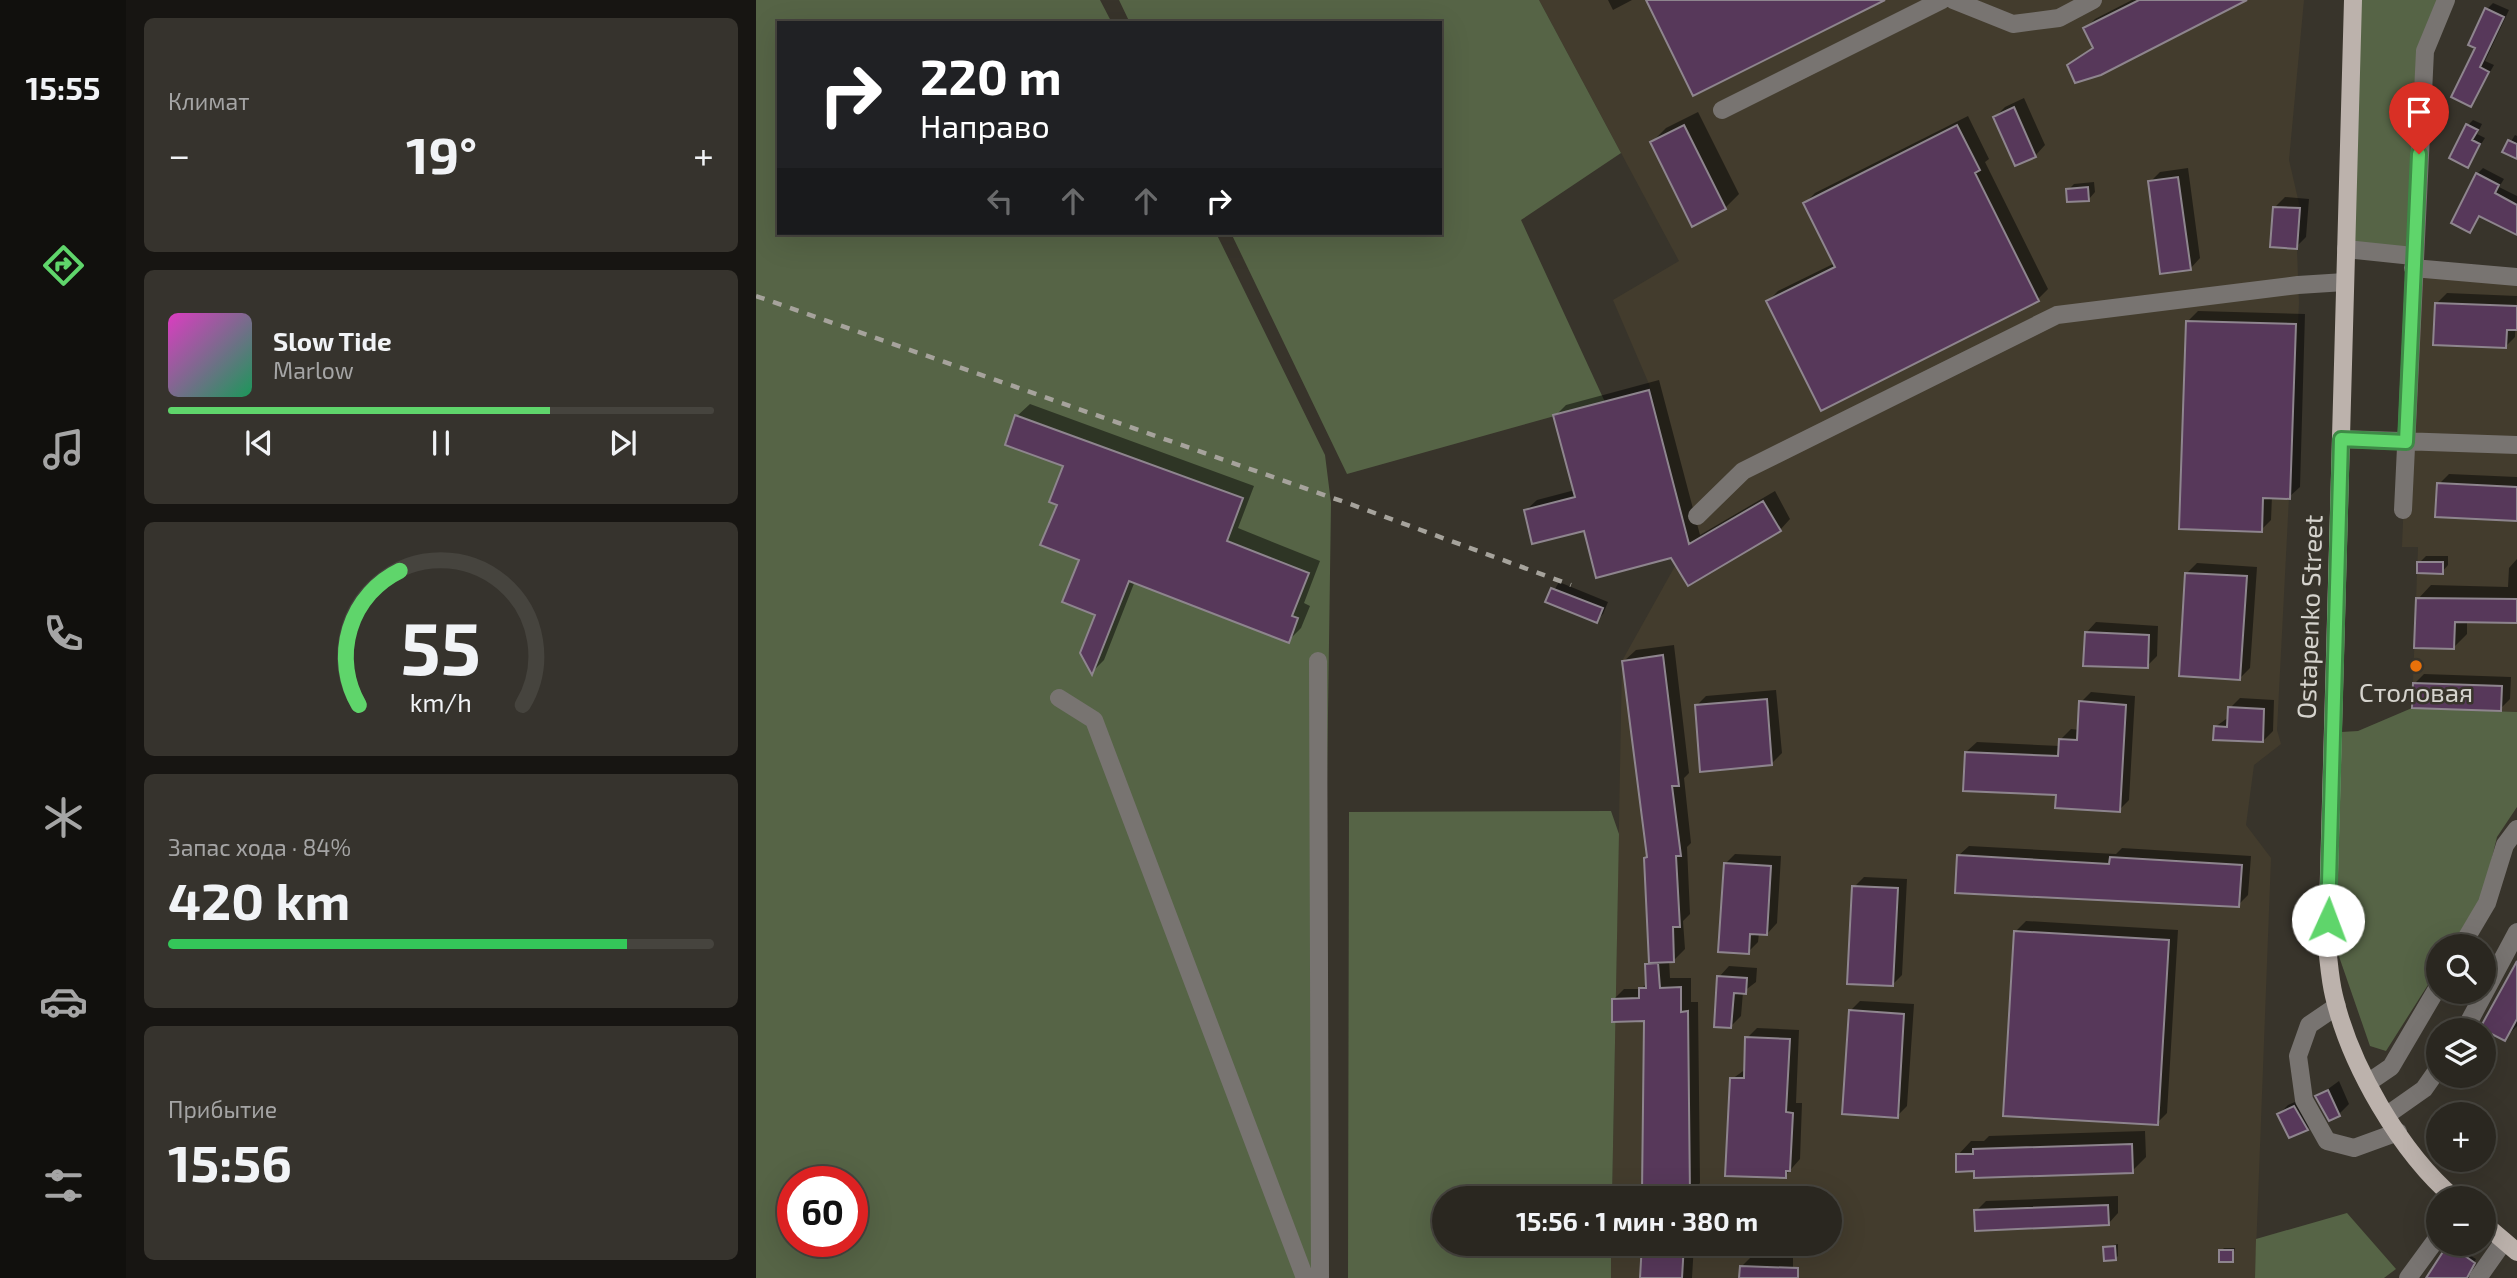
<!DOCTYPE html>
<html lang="ru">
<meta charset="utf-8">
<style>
:root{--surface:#2a2720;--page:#36332d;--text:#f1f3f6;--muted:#a5a5a5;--line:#46443e;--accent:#5fd56b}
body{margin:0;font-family:"Exo 2",sans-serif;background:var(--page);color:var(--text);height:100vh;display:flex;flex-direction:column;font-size:26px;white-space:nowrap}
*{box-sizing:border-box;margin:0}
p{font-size:23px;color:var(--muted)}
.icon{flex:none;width:38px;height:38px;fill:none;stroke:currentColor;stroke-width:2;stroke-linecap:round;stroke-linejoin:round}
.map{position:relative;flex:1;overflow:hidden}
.drawer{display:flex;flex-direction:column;gap:18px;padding:18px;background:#171512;width:630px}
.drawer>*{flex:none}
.banner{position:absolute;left:21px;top:21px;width:665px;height:214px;border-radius:0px;box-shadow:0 7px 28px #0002,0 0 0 2px var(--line);background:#202124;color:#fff;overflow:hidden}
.fabs{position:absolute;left:1670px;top:934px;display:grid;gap:14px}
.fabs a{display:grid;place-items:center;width:70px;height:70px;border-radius:50%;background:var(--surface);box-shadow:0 7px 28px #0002,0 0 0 2px var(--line);font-size:35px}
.speed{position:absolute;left:21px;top:1166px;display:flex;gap:14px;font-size:35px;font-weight:700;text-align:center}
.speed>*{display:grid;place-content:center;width:91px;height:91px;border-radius:50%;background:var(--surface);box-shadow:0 7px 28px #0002,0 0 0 2px var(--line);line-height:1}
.speed .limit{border:10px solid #d22;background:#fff;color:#111}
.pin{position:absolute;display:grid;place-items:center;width:60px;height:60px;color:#fff;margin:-72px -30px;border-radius:50% 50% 50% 0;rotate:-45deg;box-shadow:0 0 7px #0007}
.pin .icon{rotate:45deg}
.me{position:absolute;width:77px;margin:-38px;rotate:2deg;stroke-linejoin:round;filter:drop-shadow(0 0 5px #0008)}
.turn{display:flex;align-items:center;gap:24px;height:147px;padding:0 28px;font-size:32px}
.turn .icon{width:91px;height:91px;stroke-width:2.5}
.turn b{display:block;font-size:49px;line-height:60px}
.lanes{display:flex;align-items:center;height:66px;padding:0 28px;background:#0003;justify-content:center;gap:35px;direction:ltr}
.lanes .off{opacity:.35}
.big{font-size:52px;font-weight:700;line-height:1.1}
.drawer .widget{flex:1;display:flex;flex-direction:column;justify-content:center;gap:10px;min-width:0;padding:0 24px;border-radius:10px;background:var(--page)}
.drawer .dial{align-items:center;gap:0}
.dial svg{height:182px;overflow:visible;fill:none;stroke:var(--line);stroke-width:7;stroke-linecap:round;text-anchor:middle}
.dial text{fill:var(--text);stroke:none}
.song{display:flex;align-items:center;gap:21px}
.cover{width:84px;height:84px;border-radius:10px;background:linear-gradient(135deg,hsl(310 70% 55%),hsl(150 70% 35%))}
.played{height:7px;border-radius:4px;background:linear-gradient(90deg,var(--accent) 70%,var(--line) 70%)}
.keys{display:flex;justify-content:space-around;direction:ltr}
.heat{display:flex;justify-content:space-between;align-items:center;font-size:38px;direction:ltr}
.charge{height:10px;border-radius:5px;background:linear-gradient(90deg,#34c759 84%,var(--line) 0)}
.trip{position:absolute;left:676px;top:1186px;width:410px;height:70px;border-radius:35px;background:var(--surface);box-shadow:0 7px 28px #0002,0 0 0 2px var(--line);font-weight:700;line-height:70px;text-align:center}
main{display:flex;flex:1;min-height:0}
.dock{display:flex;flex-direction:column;width:126px;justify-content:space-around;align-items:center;background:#11100d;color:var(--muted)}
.dock .icon{width:49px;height:49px}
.dock .current{color:var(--accent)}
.dock b{font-size:32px;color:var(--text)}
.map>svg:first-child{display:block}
</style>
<main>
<nav class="dock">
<b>15:55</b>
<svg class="icon current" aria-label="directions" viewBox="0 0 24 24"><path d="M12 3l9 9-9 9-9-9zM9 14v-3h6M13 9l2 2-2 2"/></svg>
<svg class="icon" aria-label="music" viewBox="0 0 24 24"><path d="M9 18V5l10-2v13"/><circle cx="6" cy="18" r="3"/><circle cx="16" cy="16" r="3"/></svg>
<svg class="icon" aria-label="phone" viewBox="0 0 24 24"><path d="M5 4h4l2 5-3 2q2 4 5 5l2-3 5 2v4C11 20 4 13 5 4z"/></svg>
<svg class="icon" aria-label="climate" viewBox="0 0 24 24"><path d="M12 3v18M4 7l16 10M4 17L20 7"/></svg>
<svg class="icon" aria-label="car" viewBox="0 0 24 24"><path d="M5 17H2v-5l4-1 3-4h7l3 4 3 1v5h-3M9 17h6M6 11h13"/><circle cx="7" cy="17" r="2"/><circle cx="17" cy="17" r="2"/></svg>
<svg class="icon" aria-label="filters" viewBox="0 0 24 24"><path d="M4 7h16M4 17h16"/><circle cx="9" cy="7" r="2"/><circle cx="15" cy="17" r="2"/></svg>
</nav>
<section class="drawer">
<div class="widget"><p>Климат</p>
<div class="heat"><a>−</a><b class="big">19°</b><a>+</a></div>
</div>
<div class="widget">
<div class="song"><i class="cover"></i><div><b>Slow Tide</b><p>Marlow</p></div></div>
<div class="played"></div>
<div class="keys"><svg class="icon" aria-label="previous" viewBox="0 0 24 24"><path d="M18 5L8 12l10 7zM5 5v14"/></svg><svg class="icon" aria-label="pause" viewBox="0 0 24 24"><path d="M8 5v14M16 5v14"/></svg><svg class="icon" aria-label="next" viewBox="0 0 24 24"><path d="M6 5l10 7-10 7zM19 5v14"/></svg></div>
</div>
<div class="widget dial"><svg viewBox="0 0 100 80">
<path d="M14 69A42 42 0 1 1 86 69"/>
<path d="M14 69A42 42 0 0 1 32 10" stroke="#5fd56b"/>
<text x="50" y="56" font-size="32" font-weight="700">55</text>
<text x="50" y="72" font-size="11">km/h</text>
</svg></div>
<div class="widget"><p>Запас хода · 84%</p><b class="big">420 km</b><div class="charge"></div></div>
<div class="widget"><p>Прибытие</p><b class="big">15:56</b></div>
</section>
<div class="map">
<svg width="1761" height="1278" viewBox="0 0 1761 1278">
<rect width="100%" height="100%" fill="#38342b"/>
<path fill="#433c2d" d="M783 0H1548L1533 160 1544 208 1541 249 1543 303 1521 730 1525 744 1498 765 1490 825 1515 858 1499 1278H855V1244H1073V1199H856L866 661 933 541 893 384 857 300 923 261Z
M1657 268 1761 277V712L1656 708 1662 547H1646Z"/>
<path fill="#566446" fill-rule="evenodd" d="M0 0H344L356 23H23V233H460L569 455 575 503 564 1278H0ZM37 1181H96V1241H37Z
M363 0H783L865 153 765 220 849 402 591 474 475 233H684V23H374Z
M1597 0H1690L1669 51 1657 256 1590 249Z
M1656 708 1761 712V807L1741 837 1726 899 1696 947H1682V969L1630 1051 1614 1046 1578 942 1585 732 1602 731Z
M855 811 863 834 856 1199H688V1244H855V1278H592L593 812Z
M1591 1213 1640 1269 1628 1278H1499L1500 1239Z"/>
<path fill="#0007" d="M852 0H876L857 10Z
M1376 0H1487L1313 65 1338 46 1329 29 1339 19Z
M1737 3 1753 10 1729 61 1738 65 1715 105 1722 47 1731 9Z
M1268 98 1289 145 1279 156 1239 117 1249 107Z
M942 112 983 194 969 208 896 142 910 128Z
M1212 116 1233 159 1229 162 1292 289 1282 299 1065 408 1012 301 1022 291 1079 263 1049 203 1059 193Z
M1717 120 1726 124 1721 134 1729 138 1711 166 1712 125Z
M1759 135 1761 136V157L1749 151Z
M1432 168 1444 258 1434 269 1394 182 1404 172Z
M1727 168 1748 179 1743 187 1761 196V231L1725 215 1714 231 1721 174Z
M1338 182 1339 192 1333 199 1312 190 1318 184Z
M1529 197 1553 199 1550 237 1540 247 1519 207Z
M1691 293 1761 296 1759 337 1749 347 1681 303Z
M1442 311 1549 314 1544 487 1533 497 1516 496 1515 520 1505 530 1432 321Z
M903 380 944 535 1019 491 1034 519 1024 530 916 556 770 510 781 500 819 490 799 416 810 405Z
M274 404 498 486 482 528 564 561 548 603 554 606 545 628 532 641 379 581 348 660 336 672 341 614 325 559 303 504 309 465 261 416Z
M1693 474 1761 477V519L1683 484Z
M1670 556H1692V565L1686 572 1663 563Z
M1761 559V621H1711V634L1698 647 1662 599 1675 585 1752 587 1753 568Z
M1441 563 1501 567 1494 668 1484 678 1431 573Z
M803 582 852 602 847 614 840 621 792 601Z
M1340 622 1402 626 1401 656 1391 666 1330 633Z
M918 645 933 773 928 778 935 843 931 847 934 914 927 921 929 949 918 960H913L914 978H935V1002H942L944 1183 941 1187 940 1199H891L889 1019 857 1000 868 989H885L892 982 891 964 895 961 890 858 892 856 868 661 880 650Z
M1668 674 1755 677 1754 699 1744 709 1658 684Z
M1020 690 1026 753 1015 764 940 706 950 696Z
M1335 692 1379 696 1373 800 1363 810 1301 793 1210 752 1221 742 1304 746 1305 739 1315 729 1324 730 1325 702Z
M1484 698 1518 700 1517 731 1507 741 1459 727 1473 717 1474 708Z
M1213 846 1360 854 1366 848 1495 856 1492 895 1482 905 1202 856Z
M979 854 1025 856 1021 923 1011 934 1003 933 1002 942 992 952 969 864Z
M1108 877 1151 879 1146 975 1136 985 1098 887Z
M1270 921 1422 930 1411 1113 1401 1123 1260 931Z
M1761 964V1026L1748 1039Z
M973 966 1001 968 1000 982 987 992 985 1016 975 1026 963 977Z
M1104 1001 1158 1004 1151 1106 1141 1116 1094 1011Z
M1001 1028 1043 1030 1040 1103H1046L1044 1159 1029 1176 976 1079 990 1069 991 1038Z
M1583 1081 1593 1104 1583 1114 1561 1097Z
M1548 1098 1560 1120 1551 1129 1523 1114 1532 1105Z
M1389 1131 1390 1157 1376 1171 1219 1169 1202 1155 1215 1141H1228L1233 1136Z
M1362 1196V1213L1352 1224 1220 1211 1230 1201Z
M888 1244H938L936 1278H885Z
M1362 1244V1256L1359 1259 1349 1247Z
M1695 1244 1720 1259 1713 1272 1715 1278H1672Z
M1468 1248H1479L1476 1260 1465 1251Z
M995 1257 1037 1258V1278H985V1267Z"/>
<path fill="#57385a" stroke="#8e858e" stroke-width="2" d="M890 0H1129L937 96Z
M1383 0H1491L1345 75 1319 83 1311 65 1337 48 1327 28Z
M1729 8 1748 17 1724 67 1733 72 1715 107 1695 97 1719 48 1712 45Z
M1258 107 1280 157 1259 166 1237 117Z
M1710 124 1722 130 1716 140 1724 144 1712 168 1693 158Z
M928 125 970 209 936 227 894 142Z
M1201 125 1224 170 1219 173 1283 301 1065 411 1010 301 1079 267 1047 203Z
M1752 140 1761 144V159L1746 152Z
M1720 173 1743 185 1739 193 1761 205V235L1723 216 1714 233 1695 223Z
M1422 177 1435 270 1404 274 1392 181Z
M1332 187 1333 201 1311 202 1310 189Z
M1517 207 1544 208 1541 249 1514 247Z
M1679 303 1761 306V330H1751L1750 348 1677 345Z
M1430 321 1540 324 1534 499 1507 498 1506 532 1423 529Z
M893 390 933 544 1007 501 1025 531 932 586 915 558 840 578 828 531 776 544 768 510 819 497 797 415Z
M259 415 487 498 471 541 553 573 536 616 542 618 533 643 373 581 336 675 324 653 339 615 306 602 323 560 284 545 301 505 293 502 307 466 249 445Z
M1681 483 1761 487V521L1679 517Z
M1661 562H1687V574L1661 573Z
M1429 573 1491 576 1484 680 1423 676Z
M795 588 847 608 841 623 789 602Z
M1660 598 1761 599V623L1699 622 1698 649 1658 648Z
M1329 632 1393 635 1392 668 1327 666Z
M907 655 923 786H916L925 856H920L924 927H917L918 962 893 963 888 858 891 857 866 661Z
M1657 683 1746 686 1745 711 1656 708Z
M1011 699 1016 765 944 772 939 705Z
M1323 701 1370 705 1364 812 1299 808 1300 795 1207 791 1209 752 1302 756 1303 739 1321 740Z
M1472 707 1508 709 1507 742 1457 740 1458 726 1471 727Z
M1201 855 1353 864 1354 857 1486 865 1483 907 1199 893Z
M968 863 1015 866 1011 935 994 934 993 954 962 952Z
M1096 886 1142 888 1137 986 1091 984Z
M1258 931 1413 940 1402 1125 1247 1116Z
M1761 961V1019L1749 1041 1724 1028Z
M902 963 904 988 925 987V1012L932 1011 934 1195 931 1199H889V1192H886L888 1021 856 1022V999L883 998V988H890L889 964Z
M961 976 991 978 990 994 978 993 975 1028 958 1027Z
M1093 1010 1148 1014 1142 1118 1086 1114Z
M989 1037 1034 1039 1030 1112 1037 1113 1034 1171H1030V1178L969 1176 974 1078H988Z
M1572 1090 1584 1116 1573 1121 1559 1096Z
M1538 1106 1552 1130 1533 1138 1521 1114Z
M1376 1144 1377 1173 1218 1178V1171L1200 1172V1154H1217V1149Z
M1352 1205 1353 1225 1219 1231 1218 1210Z
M886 1244H928L926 1278H884Z
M1692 1244 1719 1263 1711 1278H1670Z
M1359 1246 1360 1260 1348 1261 1347 1247Z
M1463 1250H1477V1262H1463Z
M984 1266 1042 1268V1278H983Z"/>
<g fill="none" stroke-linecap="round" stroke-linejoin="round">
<path stroke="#787471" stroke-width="18" d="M1197 0 1257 24 1303 18 1337 0
M966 110 1186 0
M1590 249 1657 256
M1657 268 1761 277
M1585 439 1761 445
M1647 510 1669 51 1690 0
M941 516 987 471 1301 315 1542 285 1589 282
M562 661 564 1278
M303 698 338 720 549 1278
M1705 947 1731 903 1749 845 1761 829
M1581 1006 1553 1025 1542 1056 1548 1100 1571 1141 1598 1148 1642 1132
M1708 1031 1761 932
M1613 1082 1635 1067 1682 987
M1631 1115 1668 1089 1682 1069
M1652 1278 1682 1237
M1722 1278 1748 1241"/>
<path stroke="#bcb2ac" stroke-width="18" d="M1597 0 1571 947C1573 963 1574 980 1578 996 1594 1065 1644 1152 1699 1199
M1727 1223 1761 1252"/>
<path stroke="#a6a39c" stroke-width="4.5" stroke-dasharray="9 9" stroke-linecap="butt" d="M0 296 594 504 815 585"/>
</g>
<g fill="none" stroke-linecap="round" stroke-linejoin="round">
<defs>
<path id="route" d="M1572 920 1585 439 1650 442 1663 154"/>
</defs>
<use href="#route" stroke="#3e8a46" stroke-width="18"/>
<use href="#route" stroke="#5fd56b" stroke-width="12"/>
</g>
<circle fill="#e8710a" stroke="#38342b" stroke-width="2.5" cx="1660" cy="666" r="7"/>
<g text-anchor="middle" stroke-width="5" stroke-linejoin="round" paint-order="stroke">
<g font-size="26" fill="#d5d3cd" stroke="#38342b">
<text transform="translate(1554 617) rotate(-88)" y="9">Ostapenko Street</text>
</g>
<g font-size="26" fill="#d5d3cd" stroke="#38342b">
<text x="1660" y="702">Столовая</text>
</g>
</g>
</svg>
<div class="fabs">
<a><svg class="icon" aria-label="search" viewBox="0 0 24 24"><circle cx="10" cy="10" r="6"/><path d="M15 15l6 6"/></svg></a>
<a><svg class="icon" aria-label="layers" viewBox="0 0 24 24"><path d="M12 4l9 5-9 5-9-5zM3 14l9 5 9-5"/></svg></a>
<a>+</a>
<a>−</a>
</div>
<div class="speed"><div class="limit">60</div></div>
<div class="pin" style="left:1663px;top:154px;background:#d93025"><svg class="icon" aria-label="arrive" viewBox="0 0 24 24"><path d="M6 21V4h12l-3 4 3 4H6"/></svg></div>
<svg class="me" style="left:1572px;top:920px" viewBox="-20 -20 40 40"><circle r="19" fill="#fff"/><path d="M0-13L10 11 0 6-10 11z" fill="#5fd56b"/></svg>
<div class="trip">15:56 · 1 мин · 380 m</div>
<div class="banner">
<div class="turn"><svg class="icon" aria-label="right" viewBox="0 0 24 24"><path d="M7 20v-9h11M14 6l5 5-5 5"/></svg><div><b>220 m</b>Направо</div></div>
<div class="lanes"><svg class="icon off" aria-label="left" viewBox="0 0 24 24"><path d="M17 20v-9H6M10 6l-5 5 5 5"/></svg><svg class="icon off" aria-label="ahead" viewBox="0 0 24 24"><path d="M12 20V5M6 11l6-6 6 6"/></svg><svg class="icon off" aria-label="ahead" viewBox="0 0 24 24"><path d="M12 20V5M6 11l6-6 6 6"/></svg><svg class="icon" aria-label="right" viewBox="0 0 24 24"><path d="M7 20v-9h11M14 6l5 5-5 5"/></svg></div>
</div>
</div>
</main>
